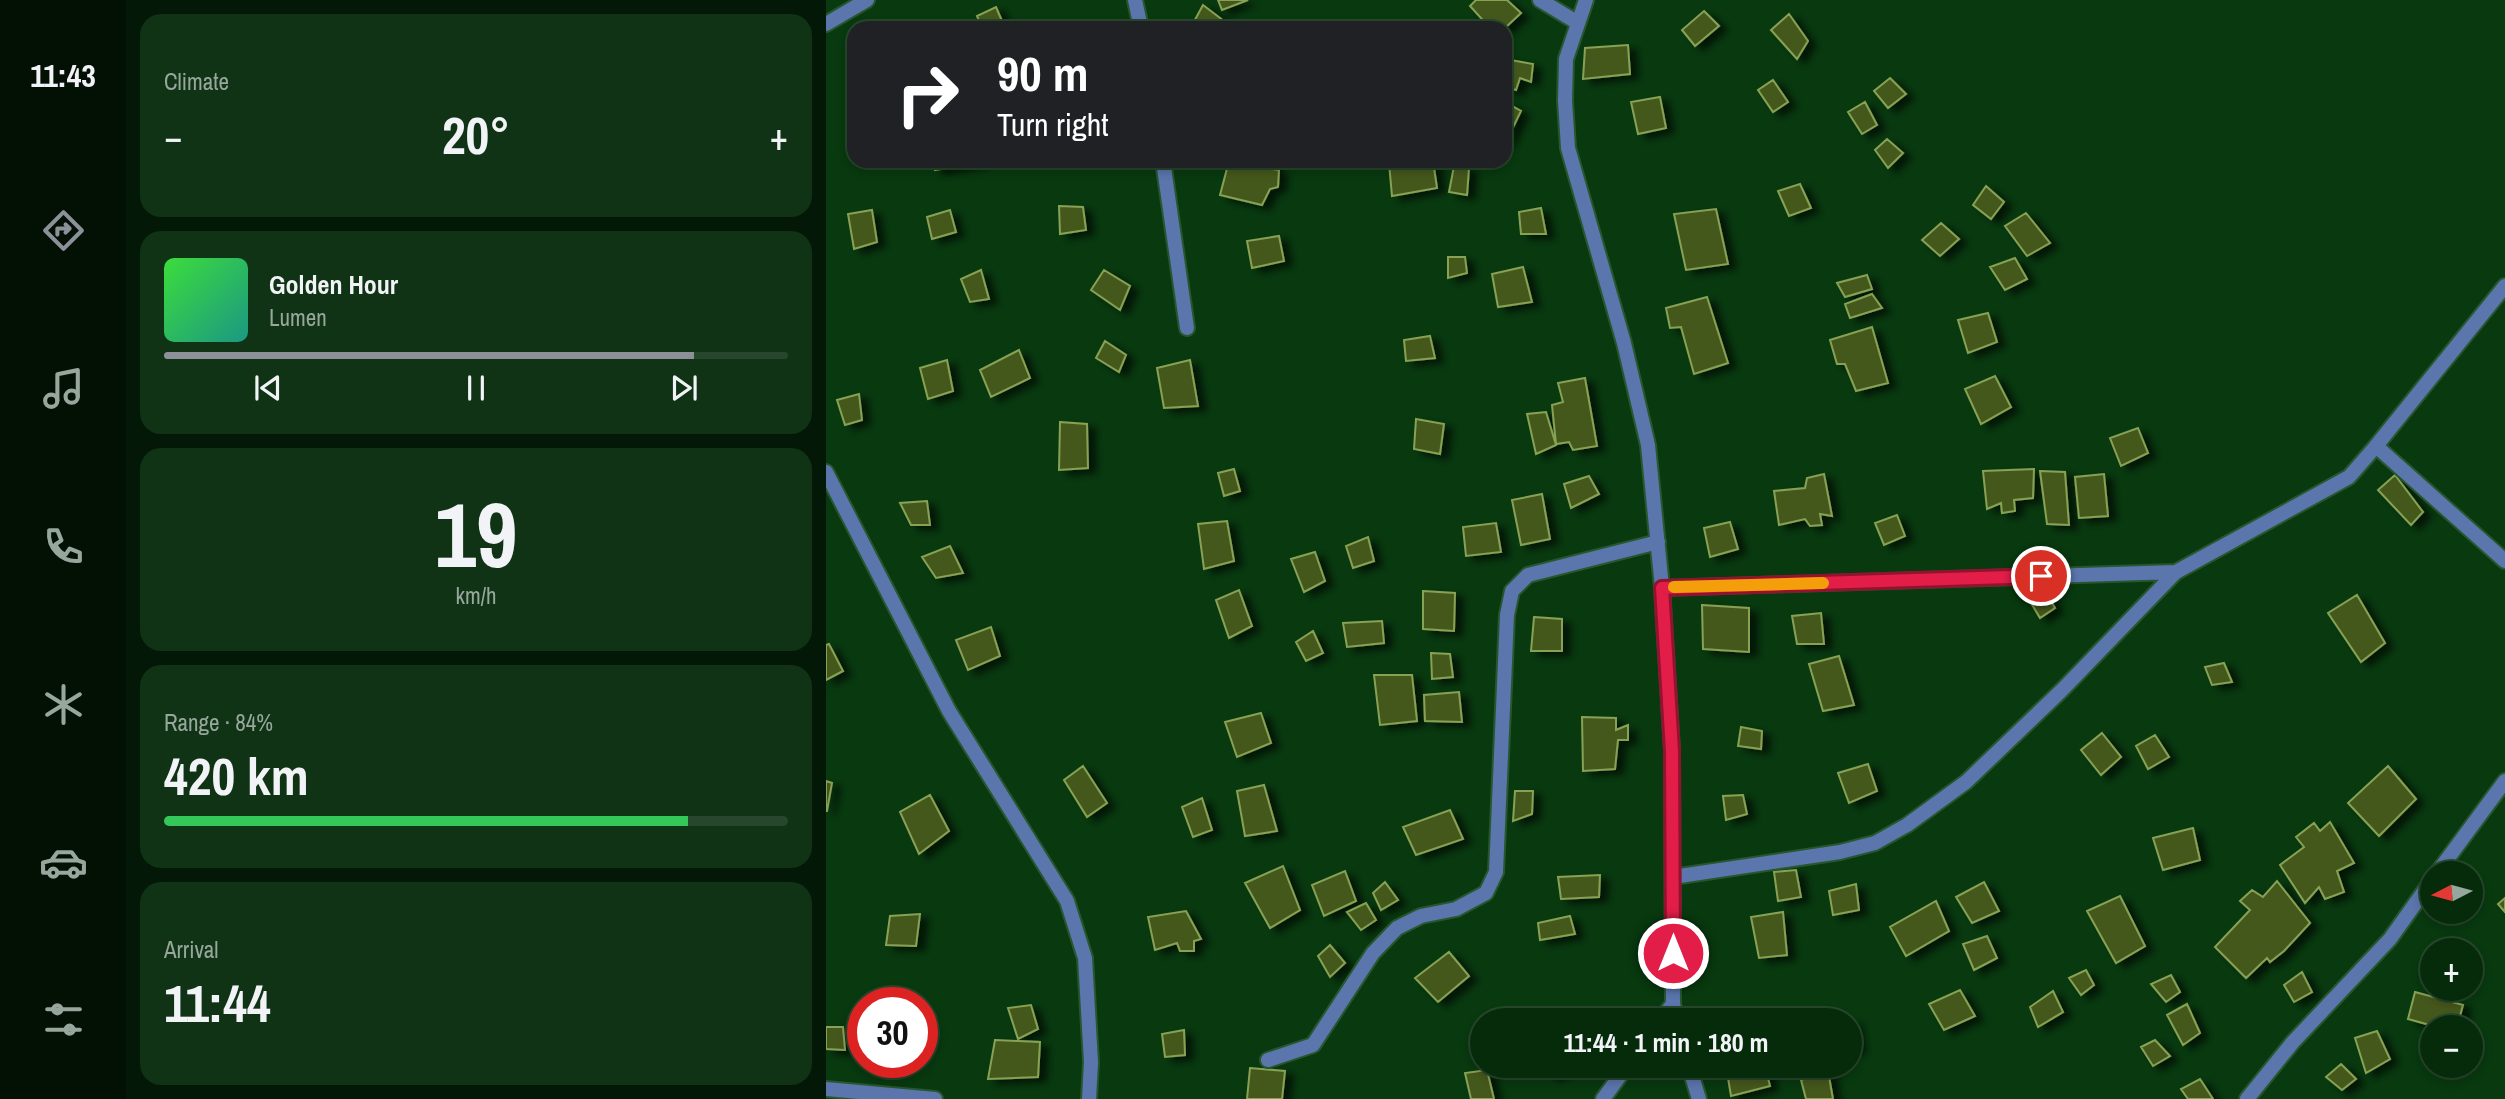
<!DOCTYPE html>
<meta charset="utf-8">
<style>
:root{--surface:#062b0b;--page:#0f3314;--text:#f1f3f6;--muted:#98a79d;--line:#27472c;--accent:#8c9099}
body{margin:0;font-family:"Archivo Narrow",sans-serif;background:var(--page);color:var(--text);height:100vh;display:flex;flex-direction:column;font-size:26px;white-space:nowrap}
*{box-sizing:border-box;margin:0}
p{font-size:23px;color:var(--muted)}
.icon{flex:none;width:38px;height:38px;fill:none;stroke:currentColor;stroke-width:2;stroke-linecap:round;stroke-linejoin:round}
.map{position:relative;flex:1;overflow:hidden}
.sheet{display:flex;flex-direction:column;gap:14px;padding:14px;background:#031806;width:700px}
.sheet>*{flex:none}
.top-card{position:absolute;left:21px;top:21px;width:665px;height:147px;border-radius:21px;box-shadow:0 4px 10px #0003,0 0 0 2px var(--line);background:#202124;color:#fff;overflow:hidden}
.needle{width:46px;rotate:264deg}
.buttons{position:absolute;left:1594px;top:861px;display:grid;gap:14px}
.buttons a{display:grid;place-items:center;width:63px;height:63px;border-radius:50%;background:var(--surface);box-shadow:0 4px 10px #0003,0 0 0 2px var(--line);font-size:35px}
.speed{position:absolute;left:21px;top:987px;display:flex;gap:14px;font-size:35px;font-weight:700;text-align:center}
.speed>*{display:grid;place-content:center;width:91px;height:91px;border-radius:50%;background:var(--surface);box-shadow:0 4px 10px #0003,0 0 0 2px var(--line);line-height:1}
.speed .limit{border:10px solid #d22;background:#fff;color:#111}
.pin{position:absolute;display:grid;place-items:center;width:60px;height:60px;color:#fff;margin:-30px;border:4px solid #fff;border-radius:50%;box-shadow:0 2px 7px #0007}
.me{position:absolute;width:77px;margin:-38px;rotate:0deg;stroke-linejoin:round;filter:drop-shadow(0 0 5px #0008)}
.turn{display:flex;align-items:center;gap:24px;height:147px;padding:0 35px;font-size:32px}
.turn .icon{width:91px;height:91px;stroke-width:2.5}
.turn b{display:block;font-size:49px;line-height:60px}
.big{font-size:52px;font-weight:700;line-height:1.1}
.sheet .tile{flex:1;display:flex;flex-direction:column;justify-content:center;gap:10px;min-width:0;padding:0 24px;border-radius:21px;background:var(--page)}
.sheet .dial{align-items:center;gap:0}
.dial b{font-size:91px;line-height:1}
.song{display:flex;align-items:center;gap:21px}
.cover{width:84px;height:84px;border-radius:10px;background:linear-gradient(135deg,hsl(120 70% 55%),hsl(170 70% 35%))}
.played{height:7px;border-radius:4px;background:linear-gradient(90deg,var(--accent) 85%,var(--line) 85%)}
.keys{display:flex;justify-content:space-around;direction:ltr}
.heat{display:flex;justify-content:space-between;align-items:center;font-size:38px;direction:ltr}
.charge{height:10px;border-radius:5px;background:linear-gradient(90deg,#34c759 84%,var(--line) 0)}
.trip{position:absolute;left:644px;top:1008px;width:392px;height:70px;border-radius:35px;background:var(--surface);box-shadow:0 4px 10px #0003,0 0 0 2px var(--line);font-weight:700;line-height:70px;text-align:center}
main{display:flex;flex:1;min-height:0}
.menu{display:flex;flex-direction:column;width:126px;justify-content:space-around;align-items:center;background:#021104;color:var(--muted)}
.menu .icon{width:49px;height:49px}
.menu .selected{color:var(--accent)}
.menu b{font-size:32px;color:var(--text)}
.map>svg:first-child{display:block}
</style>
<main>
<nav class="menu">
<b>11:43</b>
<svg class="icon selected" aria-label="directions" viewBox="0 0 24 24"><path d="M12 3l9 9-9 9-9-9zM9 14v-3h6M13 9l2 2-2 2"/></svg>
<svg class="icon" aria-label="music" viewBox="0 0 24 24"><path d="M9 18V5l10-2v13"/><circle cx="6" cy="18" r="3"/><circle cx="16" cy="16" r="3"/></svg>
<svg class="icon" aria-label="phone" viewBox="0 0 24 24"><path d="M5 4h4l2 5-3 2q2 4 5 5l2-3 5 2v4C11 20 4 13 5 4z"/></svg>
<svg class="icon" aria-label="climate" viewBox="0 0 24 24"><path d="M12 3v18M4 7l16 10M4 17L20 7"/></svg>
<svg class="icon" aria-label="car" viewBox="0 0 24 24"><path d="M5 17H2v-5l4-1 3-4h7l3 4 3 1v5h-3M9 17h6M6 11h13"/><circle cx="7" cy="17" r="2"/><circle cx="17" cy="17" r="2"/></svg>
<svg class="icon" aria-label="filters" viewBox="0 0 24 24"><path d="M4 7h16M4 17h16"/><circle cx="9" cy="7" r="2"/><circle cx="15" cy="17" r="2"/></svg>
</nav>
<section class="sheet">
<div class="tile"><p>Climate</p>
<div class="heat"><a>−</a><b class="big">20°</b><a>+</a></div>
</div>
<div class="tile">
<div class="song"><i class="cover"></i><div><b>Golden Hour</b><p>Lumen</p></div></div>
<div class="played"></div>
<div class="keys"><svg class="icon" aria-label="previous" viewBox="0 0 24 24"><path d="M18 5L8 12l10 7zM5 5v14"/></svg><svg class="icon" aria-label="pause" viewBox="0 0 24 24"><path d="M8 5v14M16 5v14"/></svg><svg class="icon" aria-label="next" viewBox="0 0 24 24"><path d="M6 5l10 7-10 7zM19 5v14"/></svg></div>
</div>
<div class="tile dial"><b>19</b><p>km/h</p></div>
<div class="tile"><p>Range · 84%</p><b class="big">420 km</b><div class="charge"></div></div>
<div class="tile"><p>Arrival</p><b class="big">11:44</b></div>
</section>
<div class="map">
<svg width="1679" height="1099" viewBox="0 0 1679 1099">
<defs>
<filter id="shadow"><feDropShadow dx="8" dy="4.5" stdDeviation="3.5" flood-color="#0009"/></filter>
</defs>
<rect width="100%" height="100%" fill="#08390f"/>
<path fill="#45581d" stroke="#87a154" stroke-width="2" filter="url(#shadow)" d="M392 0H422L396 10Z
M650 0H681L695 13 679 28H664L644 6Z
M377 5 398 21 395 28 365 27Z
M170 7 179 28H156L151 16Z
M878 11 893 26 869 46 856 30Z
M963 14 982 41 971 59 945 30Z
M802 45 804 74 757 79 759 48Z
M679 59 707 64 705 82 694 78 690 90 679 87Z
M1064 78 1080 94 1062 108 1048 91Z
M947 80 962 102 947 112 932 90Z
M834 97 840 128 812 134 805 102Z
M679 102 695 111 679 144Z
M1039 102 1051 125 1036 134 1022 112Z
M1061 139 1077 153 1062 168 1049 150Z
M108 161H155V162L109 170Z
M403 161H449L446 169 453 170 452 187 444 189 436 205 394 195Z
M577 161H607L611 188 566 196 563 163Z
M628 166 643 168 641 195 623 192Z
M974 184 985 208 963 216 952 191Z
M1160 186 1178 202 1165 219 1147 205Z
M233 206 257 207 260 230 234 234Z
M715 208 720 234H695L693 212Z
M890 209 902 264 860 270 848 214Z
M46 210 51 242 28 249 22 214Z
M124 210 130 232 106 239 101 217Z
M1200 213 1224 243 1201 256 1179 226Z
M1115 223 1133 239 1114 256 1096 240Z
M453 236 458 261 426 268 421 241Z
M622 257H639L641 273 622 278Z
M1189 258 1201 279 1179 290 1164 267Z
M697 267 706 302 672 307 666 274Z
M155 270 163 299 144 302 135 279Z
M278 270 304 286 294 310 265 290Z
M1041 275 1046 289 1019 297 1011 283Z
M1046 294 1056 308 1024 318 1019 304Z
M881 297 902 363 868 374 855 327 844 328 840 308Z
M1162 313 1171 342 1142 353 1132 320Z
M1046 327 1062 383 1030 391 1019 364H1011L1004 340Z
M604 336 609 358 580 361 578 340Z
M279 341 300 355 293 372 270 358Z
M193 350 204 378 165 397 154 370Z
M121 360 127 391 102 399 94 368Z
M364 360 372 406 338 408 331 368Z
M1169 376 1185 407 1155 424 1139 389Z
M759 378 771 446 747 450 743 442 730 444 726 405 737 402 732 383Z
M33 394 36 420 19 425 11 400Z
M720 412 730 445 710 454 701 414Z
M590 419 618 424 614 454 588 449Z
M234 422 261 424 262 468 233 470Z
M1312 428 1322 453 1295 466 1284 438Z
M408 469 414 491 398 496 392 473Z
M1208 469 1207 498 1188 500 1189 511 1176 513 1175 503 1161 509 1157 471Z
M1214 471 1239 472 1243 525 1221 524Z
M998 474 1006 516 994 514 996 525 984 526 979 519 953 525 948 491 979 488 981 478Z
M1278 474 1282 516 1253 518 1249 477Z
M1569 475 1597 512 1585 525 1552 490Z
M763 476 773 494 745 508 738 484Z
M716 494 724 539 695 545 686 500Z
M101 501 104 525H85L74 503Z
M1071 515 1079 536 1058 545 1049 523Z
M401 521 408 561 378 569 372 524Z
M904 522 912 549 884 557 878 528Z
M670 523 675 552 640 556 637 527Z
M542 537 548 561 527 568 520 546Z
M124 546 137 573 110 578 96 557Z
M489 552 499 581 478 592 465 559Z
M1213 581 1229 608 1214 618 1195 586Z
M413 590 426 626 403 638 390 600Z
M597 591 629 593 628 631 597 629Z
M1531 595 1559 643 1535 662 1502 613Z
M876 605 923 608V652L877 649Z
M995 613 998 644H971L966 616Z
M708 617 736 619V651H705Z
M556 621 558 643 521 647 517 623Z
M165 627 174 656 142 670 130 640Z
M487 631 497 653 480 661 470 642Z
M3 644 17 671 0 680V645Z
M605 653 624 654 627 677 606 679Z
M1013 656 1028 705 997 711 983 664Z
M1398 663 1406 682 1386 685 1379 667Z
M548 675H586L591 721 554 725Z
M633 692 636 722 599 721 598 695Z
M435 713 445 743 411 757 399 722Z
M756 717 790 718V730L802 725V740H792L789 769 757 771Z
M915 727 936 731 935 749 912 746Z
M1276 733 1295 757 1275 775 1255 750Z
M1329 735 1343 757 1322 769 1310 746Z
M1042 764 1051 791 1023 803 1012 773Z
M257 766 281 803 261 817 238 780Z
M1562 766 1590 799 1553 836 1522 803Z
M0 781 6 783 1 811H0Z
M438 785 451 831 419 836 411 791Z
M689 791H707L706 814 687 821Z
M104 795 123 831 93 854 74 812Z
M917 795 921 814 900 820 897 796Z
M376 798 386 830 367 837 356 807Z
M624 810 637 839 590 855 577 827Z
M1504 822 1528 863 1511 871 1518 892 1499 899 1493 887 1479 903 1454 865 1478 847 1470 837 1488 823 1494 831Z
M1367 828 1374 860 1337 870 1327 838Z
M457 866 474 910 444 928 419 883Z
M970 870 975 897 952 901 948 872Z
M519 871 530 901 498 916 486 885Z
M774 875 773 897 735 899 732 877Z
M1451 881 1484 923 1458 951 1444 962 1441 958 1420 978 1389 947 1424 910 1414 901 1426 890 1437 897Z
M559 882 572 900 555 910 547 893Z
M1158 882 1173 911 1146 923 1130 897Z
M1030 884 1033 910 1007 915 1003 891Z
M1294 896 1319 946 1290 963 1261 911Z
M1679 898V912L1672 904Z
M1110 901 1123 931 1080 956 1064 927Z
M540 903 550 920 535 930 521 912Z
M360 911 375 939 368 941V951H354L351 943 329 950 322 917Z
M957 912 961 955 933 958 925 917Z
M94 914 90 946 60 945 64 916Z
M744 916 749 934 714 940 712 923Z
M1161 936 1171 958 1148 970 1137 944Z
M504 945 519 963 504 977 492 956Z
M623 952 643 976 612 1002 589 978Z
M1260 970 1268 985 1255 995 1243 978Z
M1476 972 1486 992 1468 1002 1458 985Z
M1345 975 1354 992 1340 1002 1325 984Z
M1134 990 1149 1016 1118 1030 1103 1004Z
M1227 991 1237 1012 1212 1027 1204 1007Z
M1589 992 1637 1005 1631 1027H1611L1582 1019Z
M1361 1004 1374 1033 1357 1045 1341 1015Z
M205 1005 212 1029 192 1039 182 1008Z
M1027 1020 1032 1048 1024 1049V1021Z
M0 1027H17L19 1050 0 1049Z
M358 1030 359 1055 339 1057 336 1034Z
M1551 1031 1564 1059 1540 1073 1529 1038Z
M169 1040 214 1042 212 1077 162 1079Z
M1329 1040 1344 1056 1327 1066 1315 1047Z
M1515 1064 1530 1079 1516 1090 1500 1077Z
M718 1066H745L725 1077Z
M900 1066H939L944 1086 905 1096Z
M424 1068 459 1071 456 1099H421Z
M661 1070 668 1099H645L639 1073Z
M1002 1071 1007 1099H980L975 1080Z
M1374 1079 1387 1099H1362L1355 1089Z"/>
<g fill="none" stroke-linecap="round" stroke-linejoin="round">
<defs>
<path id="street" d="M309 0 315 28
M714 0 752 23
M760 0 740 59 739 101 742 148 798 343 822 445 836 588 846 750 847 1004 851 1020
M0 24 41 0
M337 161 361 328
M1550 446 1679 286
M0 472 123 711 241 901 259 958 265 1062 263 1099
M836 588 1350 572
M1611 873 1679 781
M847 877 1014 852 1049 843 1081 825 1140 782 1236 690 1350 572 1523 477 1550 446 1679 561
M834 1020 847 1004
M442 1060 487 1045 547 953 571 928 595 916 630 909 660 893 670 872 681 615 686 591 702 575 832 542
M863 1066 873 1099
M0 1089 109 1099
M777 1099 801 1066
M1421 1099 1467 1042 1564 939 1606 880"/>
</defs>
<use href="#street" stroke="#28562e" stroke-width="18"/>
<use href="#street" stroke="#5b75ad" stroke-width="14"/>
</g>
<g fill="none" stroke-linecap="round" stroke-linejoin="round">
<defs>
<path id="route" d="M847 953 846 751 836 588 1215 576"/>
</defs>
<use href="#route" stroke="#92132f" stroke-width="18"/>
<use href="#route" stroke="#e11d48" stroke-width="12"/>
<path stroke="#f59e0b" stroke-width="12" d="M848 587 997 583"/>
</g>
</svg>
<div class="buttons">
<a><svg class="needle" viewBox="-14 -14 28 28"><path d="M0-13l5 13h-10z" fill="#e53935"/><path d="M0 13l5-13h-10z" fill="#98a79d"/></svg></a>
<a>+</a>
<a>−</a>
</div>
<div class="speed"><div class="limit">30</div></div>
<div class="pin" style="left:1215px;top:576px;background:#d93025"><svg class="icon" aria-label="arrive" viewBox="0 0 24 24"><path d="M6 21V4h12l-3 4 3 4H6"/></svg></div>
<svg class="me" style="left:847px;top:953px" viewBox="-20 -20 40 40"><circle r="17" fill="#e11d48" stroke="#fff" stroke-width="3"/><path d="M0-11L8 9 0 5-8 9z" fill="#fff"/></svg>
<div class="trip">11:44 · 1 min · 180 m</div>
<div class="top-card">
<div class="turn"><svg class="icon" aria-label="right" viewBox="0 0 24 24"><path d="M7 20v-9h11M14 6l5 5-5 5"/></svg><div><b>90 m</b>Turn right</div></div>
</div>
</div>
</main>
